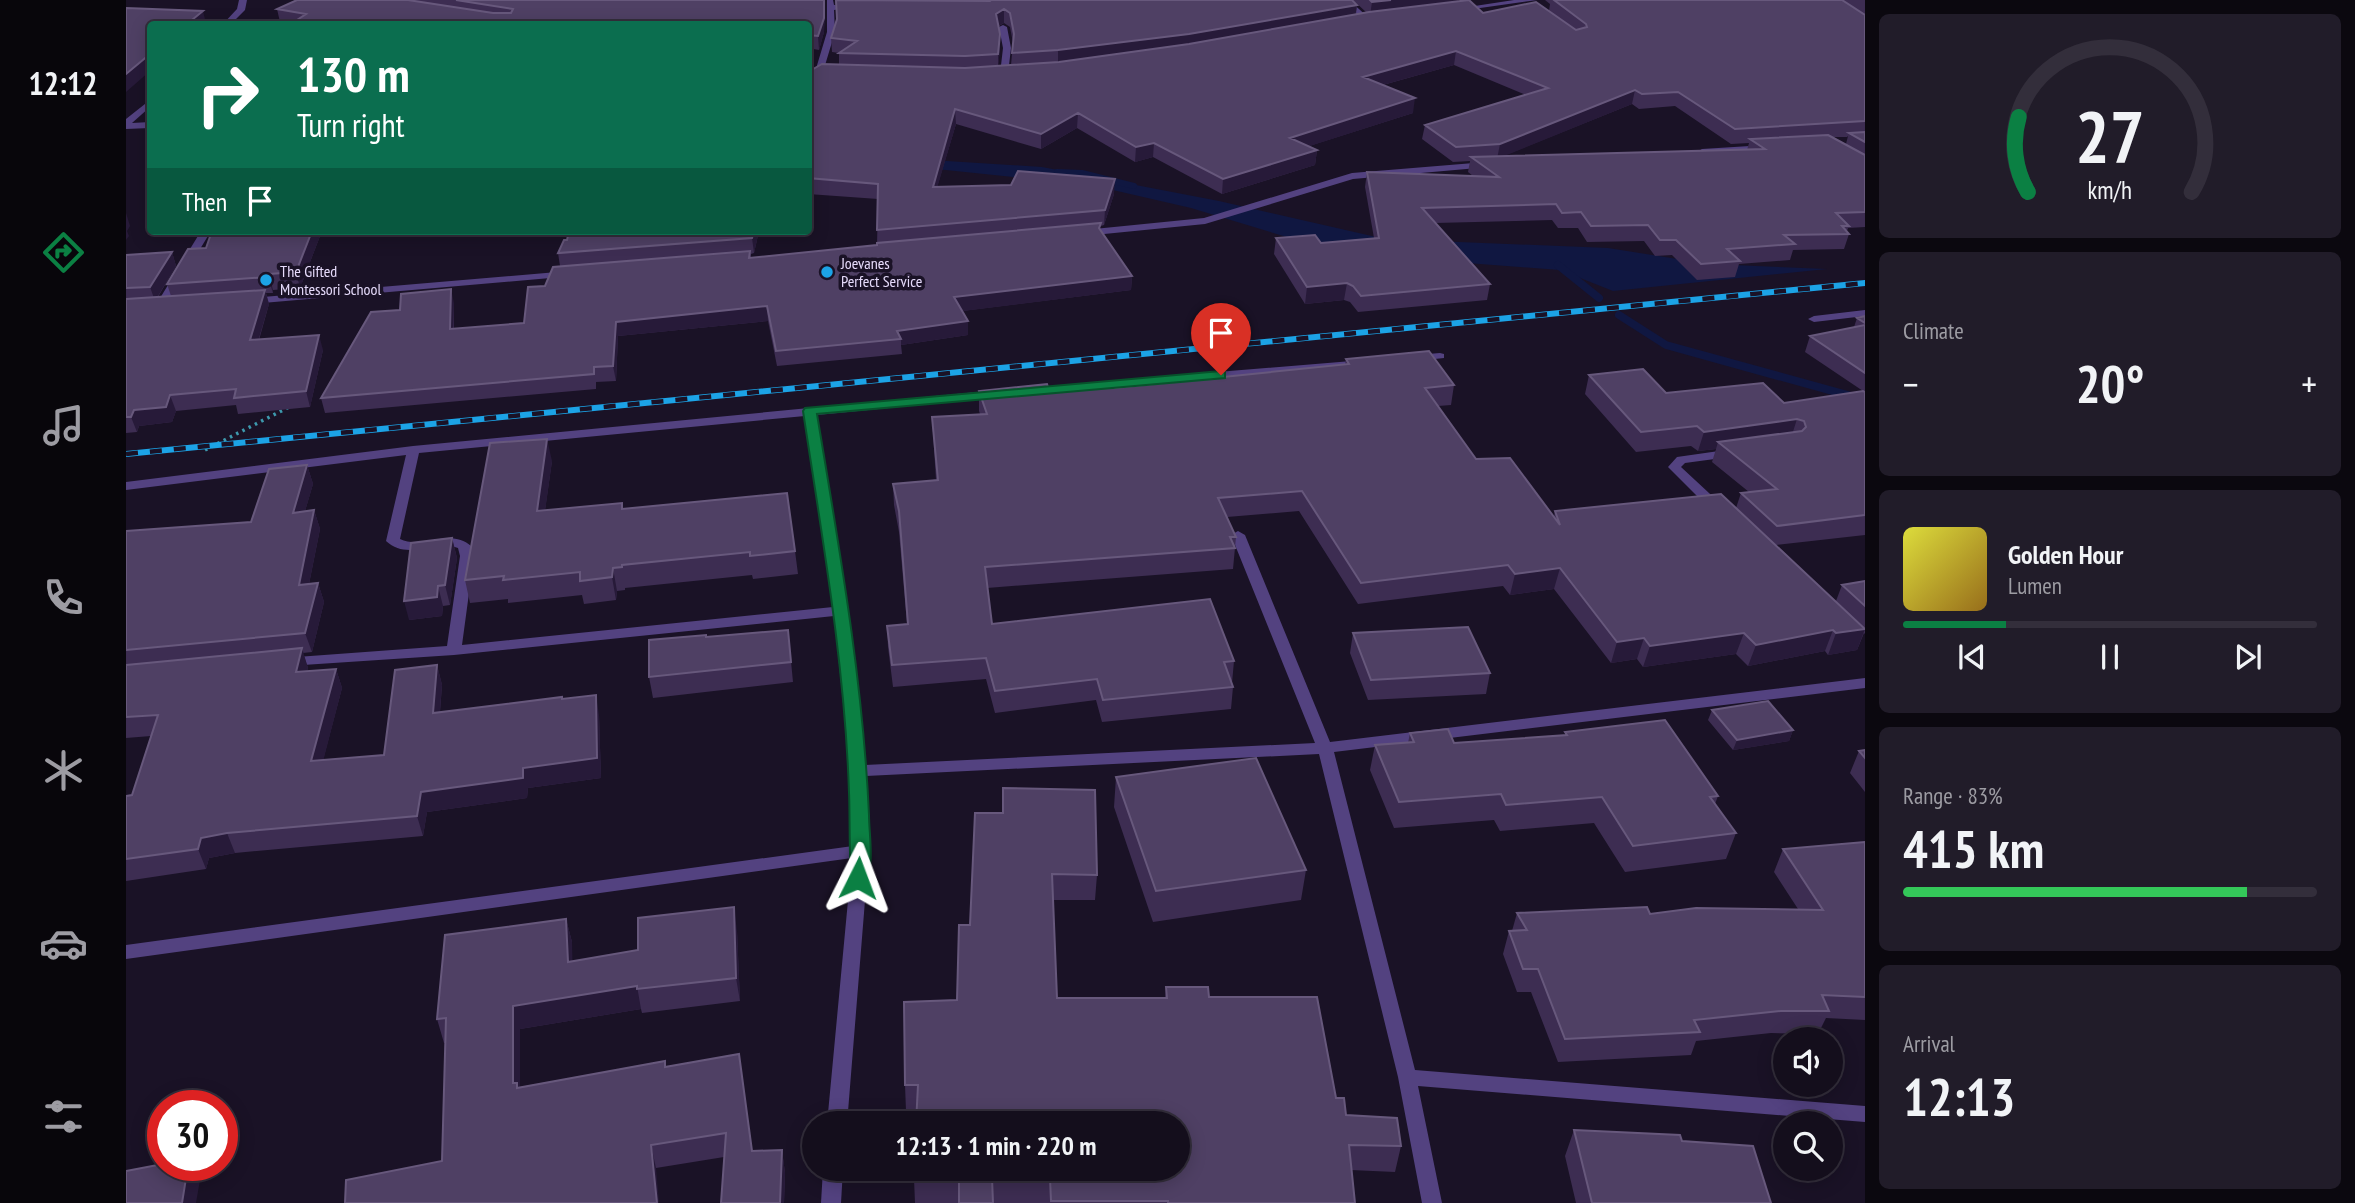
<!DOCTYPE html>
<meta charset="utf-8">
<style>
:root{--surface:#140e1c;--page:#211c29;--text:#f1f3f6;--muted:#9d9ca3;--line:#332e3b;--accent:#0b8043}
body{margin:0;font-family:"PT Sans Narrow",sans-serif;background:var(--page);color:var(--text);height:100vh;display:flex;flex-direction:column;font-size:26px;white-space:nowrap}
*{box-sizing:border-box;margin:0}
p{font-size:23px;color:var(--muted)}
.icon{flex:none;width:38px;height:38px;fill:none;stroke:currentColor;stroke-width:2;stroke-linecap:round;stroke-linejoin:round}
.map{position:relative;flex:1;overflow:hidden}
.drawer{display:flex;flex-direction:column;gap:14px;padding:14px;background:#0b080f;width:490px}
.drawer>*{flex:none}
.guide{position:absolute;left:21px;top:21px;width:665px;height:214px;border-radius:7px;box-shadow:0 4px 18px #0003,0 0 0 2px var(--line);background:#0b6e4f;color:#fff;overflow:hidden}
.buttons{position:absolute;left:1647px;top:1027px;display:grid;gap:14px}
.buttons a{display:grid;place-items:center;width:70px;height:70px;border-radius:50%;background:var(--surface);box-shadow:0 4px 18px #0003,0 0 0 2px var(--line);font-size:35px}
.speed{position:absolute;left:21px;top:1090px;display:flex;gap:14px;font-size:35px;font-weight:700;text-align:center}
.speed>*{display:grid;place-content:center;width:91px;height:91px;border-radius:50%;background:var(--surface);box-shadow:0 4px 18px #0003,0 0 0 2px var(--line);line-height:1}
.speed .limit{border:10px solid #d22;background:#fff;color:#111}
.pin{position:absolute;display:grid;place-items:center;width:60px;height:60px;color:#fff;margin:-72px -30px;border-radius:50% 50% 50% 0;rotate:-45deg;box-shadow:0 0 7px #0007}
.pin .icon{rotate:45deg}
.me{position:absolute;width:77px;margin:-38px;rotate:3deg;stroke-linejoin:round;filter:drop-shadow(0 0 5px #0008)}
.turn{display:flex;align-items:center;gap:24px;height:147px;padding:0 35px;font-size:32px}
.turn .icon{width:91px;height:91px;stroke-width:2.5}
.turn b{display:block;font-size:49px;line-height:60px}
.then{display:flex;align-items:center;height:66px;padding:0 35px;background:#0003;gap:14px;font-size:26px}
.big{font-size:52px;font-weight:800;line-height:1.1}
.drawer .card{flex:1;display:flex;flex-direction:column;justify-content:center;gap:10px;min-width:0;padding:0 24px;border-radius:10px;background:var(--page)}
.drawer .dial{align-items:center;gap:0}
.dial svg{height:182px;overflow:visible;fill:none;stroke:var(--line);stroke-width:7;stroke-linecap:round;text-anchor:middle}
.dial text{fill:var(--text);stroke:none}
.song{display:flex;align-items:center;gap:21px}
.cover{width:84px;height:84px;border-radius:10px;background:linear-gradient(135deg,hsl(60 70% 55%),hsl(40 70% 35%))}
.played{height:7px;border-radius:4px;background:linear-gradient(90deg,var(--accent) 25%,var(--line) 25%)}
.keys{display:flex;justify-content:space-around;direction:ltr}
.heat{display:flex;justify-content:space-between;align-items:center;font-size:38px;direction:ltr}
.charge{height:10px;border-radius:5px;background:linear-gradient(90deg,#34c759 83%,var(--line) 0)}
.trip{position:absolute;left:676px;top:1111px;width:388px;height:70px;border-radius:35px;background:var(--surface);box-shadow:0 4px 18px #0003,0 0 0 2px var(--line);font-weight:800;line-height:70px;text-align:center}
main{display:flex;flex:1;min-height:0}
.tab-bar{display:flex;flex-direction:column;width:126px;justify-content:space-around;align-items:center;background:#08060b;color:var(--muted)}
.tab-bar .icon{width:49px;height:49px}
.tab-bar .selected{color:var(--accent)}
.tab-bar b{font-size:32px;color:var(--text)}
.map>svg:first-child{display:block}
</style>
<main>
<nav class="tab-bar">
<b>12:12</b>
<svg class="icon selected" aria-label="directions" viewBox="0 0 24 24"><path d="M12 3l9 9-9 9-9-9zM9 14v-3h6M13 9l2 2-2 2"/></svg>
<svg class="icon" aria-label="music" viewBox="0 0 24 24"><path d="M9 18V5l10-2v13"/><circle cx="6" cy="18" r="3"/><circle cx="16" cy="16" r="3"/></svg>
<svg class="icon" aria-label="phone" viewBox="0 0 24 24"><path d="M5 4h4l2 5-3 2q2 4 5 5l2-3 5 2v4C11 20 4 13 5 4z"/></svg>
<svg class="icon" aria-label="climate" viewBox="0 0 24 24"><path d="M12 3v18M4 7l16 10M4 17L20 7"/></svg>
<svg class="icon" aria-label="car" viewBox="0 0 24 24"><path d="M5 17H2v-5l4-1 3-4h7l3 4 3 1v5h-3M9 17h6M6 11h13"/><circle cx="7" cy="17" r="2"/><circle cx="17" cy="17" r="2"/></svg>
<svg class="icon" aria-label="filters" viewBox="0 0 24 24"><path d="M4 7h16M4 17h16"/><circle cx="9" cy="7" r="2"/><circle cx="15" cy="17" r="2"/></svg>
</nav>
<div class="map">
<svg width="1739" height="1203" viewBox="0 0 1739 1203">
<rect width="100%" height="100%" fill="#1a1226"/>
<path fill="#101741" d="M789 159 916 167 1093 201 1259 239 1482 248 1583 264 1701 269 1487 291 1434 270 1315 261 1174 241 1065 208 965 185 762 164Z"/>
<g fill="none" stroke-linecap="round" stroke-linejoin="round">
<path stroke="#101741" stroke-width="6" d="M931 172 956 173 1008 186"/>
<path stroke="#101741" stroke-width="8" d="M1432 265 1473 298
M1493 315 1540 345 1739 400"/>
<path stroke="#3d99ad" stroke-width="3.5" stroke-dasharray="2.5 4.5" stroke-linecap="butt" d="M79 450 165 406"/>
<path fill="#534280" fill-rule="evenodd" d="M1214 0H1223L1244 19V23H1238Z"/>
<path fill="#534280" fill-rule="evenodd" d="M701 0H707L708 5 729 4 733 6 708 10 709 32 697 72 693 75 689 72 701 32Z
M877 25 881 27 885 48 882 74 878 77 874 74 877 48 873 27Z
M75 231H85L37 310H29L28 308Z
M1739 310V316L1688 322 1682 319 1688 316Z
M1314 353 1318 354V358L1290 361 1284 358 1290 355Z
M1238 360 1242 361V365L969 390 963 386 969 382Z
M872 390 876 391V397L691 415 722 611 739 765 1189 743 1105 535 1112 531 1119 535 1204 742 1739 678V688L1208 752 1289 1070 1739 1106V1122L1292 1086 1316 1203H1296L1272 1077 1193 754 740 776 743 851 721 1124H701L726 858 0 959V945L727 846 724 771 708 616 328 655 162 666 155 661 157 658 321 646 334 556 332 548C308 540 281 561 260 541L280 455 0 490V482L287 446ZM679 416 707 607 336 645 348 556 345 546C324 527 297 550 274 539L293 453Z
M1607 449 1611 450 1613 453 1611 456 1559 463 1555 467 1597 506 1599 509 1597 512H1587L1542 467 1551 457Z
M697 1169H717L715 1203H695Z"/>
<path fill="#534280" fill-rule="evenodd" d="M113 0H121L119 10 105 24H97L111 9Z
M1388 0H1411L1333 11 1329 9Z
M24 100V107L6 123 24 122V128L0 129V119Z
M1640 145 1645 148 1643 150 1576 155 1571 152 1576 149Z
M1360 162 1365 165 1363 167 1227 179 1079 224 958 236 953 233 958 230 1078 218 1226 173Z
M443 271 447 272V276L125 304 120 301 125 298Z"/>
<defs>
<path id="rail" d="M0 454 1739 283"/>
</defs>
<use href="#rail" stroke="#1ca3e6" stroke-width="6"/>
<use href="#rail" stroke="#1a1226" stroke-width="4.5" stroke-dasharray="12" stroke-linecap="butt"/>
</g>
<path fill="#3d2d52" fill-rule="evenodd" d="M171 0H699L698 32 693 50 682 48V24H166L154 22 151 9Z
M709 0H1226L1231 5 1230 15 1241 13 1227 0H1332V1L1357 13 1423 11 1424 4 1419 0H1739V227L1722 228 1721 231 1723 234 1718 249 1667 250 1664 260 1613 264 1609 277 1571 280 1546 255 1529 256 1518 241 1461 242 1452 228H1432L1426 220 1309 223 1364 284 1361 300 1232 312 1224 302 1218 300 1179 304 1148 254 1150 238 1195 243 1248 238 1239 187 1241 172 1347 176 1342 172 1344 161 1327 162 1296 139 1299 125 1400 95 1328 65 1257 85 1287 113 1183 146 1191 150 1189 165 1096 194 1027 157 1009 162 951 128 915 149 830 124 811 187 988 194 978 225 975 226 974 229 1006 276 1005 290 836 311 842 321V335L775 345 776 354 651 366 642 321 492 336 490 381 470 382V389L199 413 195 398 274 310 328 303V329L398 323 419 286 434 266 432 253 441 240V231H633L628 253 625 254V258L751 245 752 199 682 194V72L713 65V53L706 52 705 38 711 19ZM878 23 884 27 887 43 885 65 872 66 874 48 873 26ZM1506 104 1513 109 1549 106 1605 144 1623 143 1621 150 1377 156ZM1722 136 1720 144 1707 137H1721Z
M86 231H196L174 288 147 290V293H140L143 304 133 340 197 350 184 407 112 414 110 405 50 411 46 422 13 426 11 432 0 433V255L46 252 50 266 32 297 45 296 41 284 80 248Z
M1739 316V535L1650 545 1710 601 1716 585 1739 581V634L1738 633 1731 650 1702 655 1699 651 1622 666 1610 654 1517 667 1511 659 1485 663 1428 589 1384 595 1377 586 1232 604 1173 511 1101 517 1110 537 1107 569 861 588 866 624 1108 661 1106 683 1107 687 1105 709 976 722 970 700 869 713 860 679 767 687 762 647 761 626 781 624 773 532 768 505 767 484 810 480 806 417 854 414 853 411V391L989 388 1219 365 1220 359 1328 385 1325 405 1312 406 1350 459 1428 517 1429 511 1610 508 1615 493 1623 492 1586 462 1590 449 1572 451 1565 446 1510 452 1459 394 1463 375 1540 393 1658 403 1737 391 1679 352 1684 336 1728 327 1731 318Z
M426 461 419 510 496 503 497 509 669 551 672 574 627 579 626 575 499 588V590L491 591 490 600 458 604 456 595 382 603V599L344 603 339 580Z
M181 465 187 484 179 511 188 510 194 529 183 584 192 583 198 602 186 652 177 653 182 668 181 671 210 669 216 688 197 760 258 755 311 665 316 685 314 712 436 699 473 715 475 778 402 788 401 798 301 812 297 836 109 853 83 858 80 869 0 881V796L6 795 25 736 0 738V531L125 522Z
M326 538 331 558 324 605 317 606 316 616 283 620Z
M662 630 667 682 527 698 523 677Z
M1227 633 1364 673 1360 694 1242 700 1224 653Z
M1586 710 1667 730 1663 741 1607 750 1582 720Z
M1439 732 1592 796 1589 804 1610 833 1600 859 1499 872 1468 823 1374 831 1368 820 1268 828 1244 770 1249 745 1282 743 1284 733 1328 743 1439 735Z
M1739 750V792L1724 773 1733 751Z
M990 777 1180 870 1175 900 1027 922 988 807Z
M849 813 971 875 969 900H927L931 998H1039L1040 987 1083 997 1210 1098 1220 1115 1275 1146 1269 1172 1225 1170 1229 1203H789L788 1179 791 1111H780L779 1085 831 1000 844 925Z
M1739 842V1020L1700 1018 1692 1034 1645 1033 1570 1041 1565 1055 1432 1062 1405 992H1391L1377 954 1383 931H1386L1391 913 1524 914 1672 909 1648 872 1657 849Z
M440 919 446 942V962L512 950 611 931 614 1001 516 1013 515 1009 394 1029V1087L539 1061 540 1067 626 1151 656 1150 659 1173 658 1203H595L598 1157 530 1168 316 1161 319 1043H318L311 1019Z
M1448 1130 1556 1141 1645 1203H1450L1439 1156Z"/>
<path fill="#271a39" d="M698 0H699L698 32 693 50 692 36Z
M1265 0H1332L1331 5 1244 16 1246 2Z
M1231 5 1229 18 932 64V50Z
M878 9V23L870 27V14Z
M77 11 80 24H61Z
M874 34V48L872 68V54Z
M1330 51 1328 65 1235 91 1237 77Z
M24 54V71L0 92V74Z
M1509 90 1506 104 1371 159 1374 144Z
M1289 98 1287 113 1162 153 1164 138Z
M829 109 830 124 807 202V187Z
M952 113 951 128 915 149V134Z
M1028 143 1027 157 1009 162 1010 147Z
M1191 150 1189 165 1096 194 1097 179Z
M989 179 988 194 978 225 979 210Z
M0 213 4 226 1 231 3 236 0 240Z
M186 231H196L174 288 170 272Z
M628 231H633L628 253 626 238Z
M46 252 50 266 29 301 24 287Z
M143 274 147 290V293L142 277Z
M1006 276 1005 290 829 312 828 297Z
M1221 283 1218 300 1179 304 1181 287Z
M325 289 328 303 327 344 324 329Z
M139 290 143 304 128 355 124 340Z
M641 306 642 321 492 336 490 381 487 366 490 322Z
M842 321V335L775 345V339L771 331Z
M193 335 197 350 184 407 180 391Z
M44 395 50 411 46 422 13 426 11 432 5 417 8 410Z
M1671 419 1665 438 1592 442 1590 449 1572 451 1578 432Z
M421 439 426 461 416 533 411 511Z
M181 465 187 484 173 532 167 513Z
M188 510 194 529 179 604 173 585Z
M326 538 331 558 324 605 319 585Z
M487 568 491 591 490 600 486 577Z
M1434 568 1428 589 1384 595 1389 574Z
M192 583 198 602 186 652 179 633Z
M312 586 317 606 316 616 283 620 278 601Z
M1739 629 1731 650 1702 655 1710 633Z
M1707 630 1699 651 1622 666 1630 645Z
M1618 633 1610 654 1517 667 1524 646Z
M1518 638 1511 659 1485 663 1491 642Z
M176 648 182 668 176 692 170 672Z
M311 665 316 685 312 733 307 713Z
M210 669 216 688 192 781 185 761Z
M470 695 473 715 475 778 402 788 401 798 301 812 297 836 291 816 295 792 397 768Z
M1667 730 1663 741 1607 750 1611 740Z
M101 833 109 853 83 858 80 869 72 849 75 838Z
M608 907 611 931 614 1001 610 978Z
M440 919 446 942 447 986 442 962Z
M511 986 515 1009 394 1029V1093L387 1083V1006Z
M525 1145 530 1168 533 1203H531Z
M656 1150 659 1173 658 1203H654Z
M62 1166H66L74 1180 70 1203H56Z"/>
<path fill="#4f4064" stroke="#67587c" stroke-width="2" d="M171 0H282L367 13H385L387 9 330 0H698V18L692 36 682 35V24H165L180 14 151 9Z
M710 0 863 1 862 0H1226L1231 5 1063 34 932 50 886 53 888 34 884 13 878 9 870 14 874 34 872 54 839 56 713 53 731 41 705 38 711 19Z
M1244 0H1265L1246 2Z
M1343 0 1357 13 1410 2 1450 30 1461 27 1460 24 1428 0H1716L1739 15V121L1609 129 1552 92 1516 94 1509 90 1374 144 1330 147 1299 125 1422 88 1330 51 1237 77 1289 98 1164 138 1191 150 1097 179 1028 143 1010 147 952 113 915 134 829 109 807 187 885 185 892 171 989 179 979 210 751 230 752 184 682 178V72L696 64 839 68 933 62 1063 44 1243 12Z
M0 8 77 11 61 24H24V54L0 74Z
M1739 132V142L1723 133Z
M1702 135 1739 155V212L1710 213 1723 226H1716L1723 234 1658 235 1669 244 1601 249 1614 261 1575 264 1550 240H1534L1522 225 1465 226 1455 212 1436 213 1430 204 1296 208 1364 284 1235 296 1227 286 1221 283 1181 287 1150 238 1189 235 1195 243 1253 238 1241 172 1373 177 1345 157 1639 149 1624 139Z
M975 223 973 228 1006 276 828 297 842 321 771 331 775 339 650 351 641 306 490 322 487 366 468 367V374L195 398 245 312 274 310 275 294 325 289 324 329 398 323 402 287 419 286 427 267 624 251 623 258 751 245V243Z
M86 231H186L170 272 143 274 142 277 41 284 62 249 80 248Z
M443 231H628L626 238 432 253 438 240H441Z
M46 252 24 287 0 288V255Z
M139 290 124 340 193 335 180 391 108 398 110 389 44 395 40 407 8 410 5 417H0V299Z
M1739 316V323L1731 318Z
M1739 325V373L1684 336Z
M1303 351 1328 385 1299 388 1350 459 1384 458 1434 525 1429 511 1595 494 1739 629 1710 633 1707 630 1630 645 1618 633 1524 646 1518 638 1491 642 1434 568 1389 574 1382 565 1235 583 1176 491 1092 498 1110 537H1104L1109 548 859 567 866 624 1084 599 1108 661 1098 662 1107 687 977 700 971 679 869 691 860 658 766 665 761 626 782 624 773 511 767 484 812 480 806 417 861 414 853 391 921 384 923 390 986 382 989 388 1223 364 1220 359Z
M1517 369 1540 393 1637 383 1658 403 1737 391 1739 392V515L1651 526 1615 493 1651 489 1592 442 1676 431 1680 427 1678 421 1671 419 1578 432 1571 426 1515 432 1463 375Z
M421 439 411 511 496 503V509L661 493 669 551 624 556V552L496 565V567L487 568 486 577 454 581V572L377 580 378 576 339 580 364 443Z
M181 465 167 513 188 510 173 585 192 583 179 633 0 650V531L125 522 143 469Z
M326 538 319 585 312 586 311 597 278 601 285 543Z
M1739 581V606L1716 585Z
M1342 627 1364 673 1245 680 1227 633Z
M662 630 665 662 523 677V640L580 635V637Z
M176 648 170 672 210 669 185 761 258 755 269 670 311 665 307 713 436 697V699L470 695 471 758 397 768V778L295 792 291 816 101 833 75 838 72 849 0 859V796L6 795 32 715 0 717V665Z
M1642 701 1667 730 1611 740 1586 710Z
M1539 720 1592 796 1584 797 1610 833 1507 846 1476 797 1380 805 1375 794 1273 802 1249 745 1288 742 1284 733 1322 729 1328 743 1441 735 1439 732Z
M1739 750V758L1733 751Z
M1130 758 1180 870 1030 891 990 777Z
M877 788 969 790 971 875 926 874 931 998H1041L1040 987H1082L1083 997H1191L1210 1098H1218L1220 1115 1271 1118 1275 1146 1223 1145 1229 1203H1042V1201H925L924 1178H866L867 1203H833V1178L788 1179 789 1169H1052V1124H790L792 1085H779L778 1002 831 1000 833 925H844L849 813H877Z
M1739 842V997L1696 995 1703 1011H1655L1568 1020 1574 1032 1439 1039 1412 969H1397L1383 931 1401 930 1391 913 1521 907 1524 914 1570 908 1697 910 1657 849Z
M608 907 610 978 511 989V986L387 1006V1083H391V1088L539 1061V1067L613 1054 626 1151 656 1150 654 1203H595L600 1133 525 1145 531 1203H219L220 1180 316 1161 320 1018 311 1019 319 935 440 919 442 962 512 950V918Z
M1448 1130 1554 1135 1556 1141 1627 1146 1645 1203H1466Z
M37 1164V1166H62L56 1203H0V1171Z"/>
<path fill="#0b8043" stroke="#07532c" stroke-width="2" d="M1095 371 1099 372V378L691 414C713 547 737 680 743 815 743 835 749 865 739 883H726C723 878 724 807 723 793 719 665 696 537 677 411L679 408Z"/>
<g fill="#1ca3e6" stroke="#1a1226" stroke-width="2.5">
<circle cx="701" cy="272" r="7"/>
<circle cx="140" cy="280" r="7"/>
</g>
<g text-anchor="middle" stroke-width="7" stroke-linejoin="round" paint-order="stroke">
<g font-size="16" fill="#e6dbfb" stroke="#1a1226" text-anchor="start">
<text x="715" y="269">Joevanes<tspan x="715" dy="18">Perfect Service</tspan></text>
<text x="154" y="277">The Gifted<tspan x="154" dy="18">Montessori School</tspan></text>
</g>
</g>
</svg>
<div class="buttons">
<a><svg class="icon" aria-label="sound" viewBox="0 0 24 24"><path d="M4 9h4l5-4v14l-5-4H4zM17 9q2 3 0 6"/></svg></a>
<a><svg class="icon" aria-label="search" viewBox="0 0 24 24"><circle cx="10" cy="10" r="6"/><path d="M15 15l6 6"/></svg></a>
</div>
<div class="speed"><div class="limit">30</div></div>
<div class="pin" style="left:1095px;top:375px;background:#d93025"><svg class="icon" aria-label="arrive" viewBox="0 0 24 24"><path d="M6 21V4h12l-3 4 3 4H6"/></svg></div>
<svg class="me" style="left:732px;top:878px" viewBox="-20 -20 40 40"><path d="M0-17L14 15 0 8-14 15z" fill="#0b8043" stroke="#fff" stroke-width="4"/></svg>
<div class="trip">12:13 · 1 min · 220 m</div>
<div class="guide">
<div class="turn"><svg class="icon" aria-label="right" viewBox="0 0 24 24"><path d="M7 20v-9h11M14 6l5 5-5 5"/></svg><div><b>130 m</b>Turn right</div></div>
<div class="then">Then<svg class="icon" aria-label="arrive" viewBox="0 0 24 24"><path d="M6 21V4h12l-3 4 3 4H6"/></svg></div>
</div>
</div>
<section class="drawer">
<div class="card dial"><svg viewBox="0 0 100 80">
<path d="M14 69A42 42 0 1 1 86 69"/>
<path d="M14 69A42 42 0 0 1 10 36" stroke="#0b8043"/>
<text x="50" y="56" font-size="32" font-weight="700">27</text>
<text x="50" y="72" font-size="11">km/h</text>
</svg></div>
<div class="card"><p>Climate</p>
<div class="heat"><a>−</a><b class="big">20°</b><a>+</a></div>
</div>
<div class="card">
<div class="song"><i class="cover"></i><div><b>Golden Hour</b><p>Lumen</p></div></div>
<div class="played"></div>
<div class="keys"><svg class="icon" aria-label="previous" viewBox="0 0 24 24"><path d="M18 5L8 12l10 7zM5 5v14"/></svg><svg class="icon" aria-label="pause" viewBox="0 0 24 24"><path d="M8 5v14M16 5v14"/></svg><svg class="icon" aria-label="next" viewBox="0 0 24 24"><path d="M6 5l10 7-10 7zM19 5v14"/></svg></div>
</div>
<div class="card"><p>Range · 83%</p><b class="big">415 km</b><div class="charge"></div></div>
<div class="card"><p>Arrival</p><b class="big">12:13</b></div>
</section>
</main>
